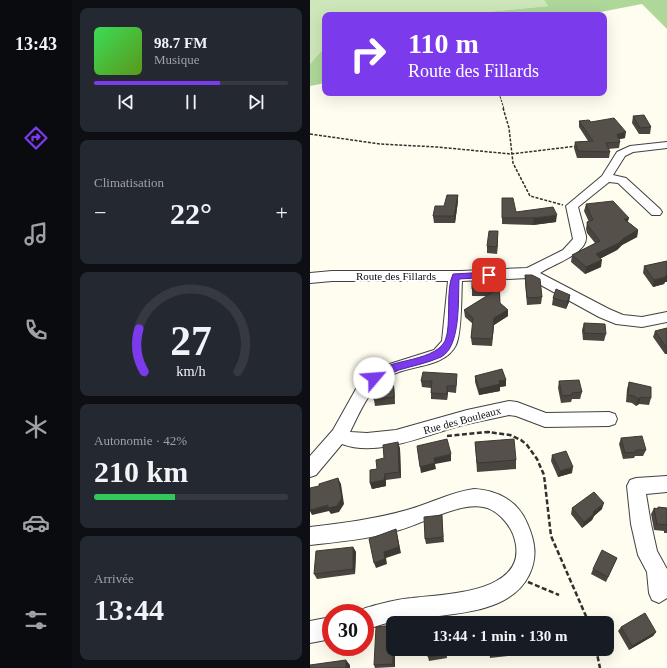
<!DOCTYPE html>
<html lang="fr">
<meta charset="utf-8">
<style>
:root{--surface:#171b24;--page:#242831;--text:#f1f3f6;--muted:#9ea1a6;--line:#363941;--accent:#7c3aed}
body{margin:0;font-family:Georgia,serif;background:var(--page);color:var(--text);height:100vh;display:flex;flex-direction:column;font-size:15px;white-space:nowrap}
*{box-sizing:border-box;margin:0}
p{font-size:13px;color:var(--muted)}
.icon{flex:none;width:22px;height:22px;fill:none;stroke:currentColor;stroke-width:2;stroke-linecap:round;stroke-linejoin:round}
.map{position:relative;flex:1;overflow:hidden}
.panel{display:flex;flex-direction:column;gap:8px;padding:8px;background:#0d0f14;width:238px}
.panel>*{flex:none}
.top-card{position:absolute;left:12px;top:12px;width:285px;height:84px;border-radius:8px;box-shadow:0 4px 16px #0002;background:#7c3aed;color:#fff;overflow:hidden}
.speed{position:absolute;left:12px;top:604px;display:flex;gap:8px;font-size:20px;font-weight:700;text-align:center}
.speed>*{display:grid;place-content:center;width:52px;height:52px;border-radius:50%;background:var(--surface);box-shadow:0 4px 16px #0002;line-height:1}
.speed .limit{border:6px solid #d22;background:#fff;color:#111}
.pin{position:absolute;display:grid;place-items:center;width:34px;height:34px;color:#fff;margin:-17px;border-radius:8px;box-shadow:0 2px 6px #0006}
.me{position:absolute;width:44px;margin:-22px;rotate:63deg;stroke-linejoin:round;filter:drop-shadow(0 0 3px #0008)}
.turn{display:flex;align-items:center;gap:14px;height:84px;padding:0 20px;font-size:18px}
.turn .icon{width:52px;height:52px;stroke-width:2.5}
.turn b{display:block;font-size:28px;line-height:34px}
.big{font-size:30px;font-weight:700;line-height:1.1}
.panel .widget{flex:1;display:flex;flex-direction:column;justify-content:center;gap:6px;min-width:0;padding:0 14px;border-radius:8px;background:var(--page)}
.panel .dial{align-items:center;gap:0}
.dial svg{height:104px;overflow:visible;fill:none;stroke:var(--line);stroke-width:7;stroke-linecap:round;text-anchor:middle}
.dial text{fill:var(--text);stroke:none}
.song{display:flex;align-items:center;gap:12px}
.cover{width:48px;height:48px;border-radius:6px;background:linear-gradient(135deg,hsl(130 70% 55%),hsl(90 70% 35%))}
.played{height:4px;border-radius:2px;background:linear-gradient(90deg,var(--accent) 65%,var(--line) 65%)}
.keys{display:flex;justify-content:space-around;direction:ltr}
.heat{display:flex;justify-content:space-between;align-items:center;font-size:22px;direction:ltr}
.charge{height:6px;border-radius:3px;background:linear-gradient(90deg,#34c759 42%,var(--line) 0)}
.trip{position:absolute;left:76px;top:616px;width:228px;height:40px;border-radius:8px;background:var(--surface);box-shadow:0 4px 16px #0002;font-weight:700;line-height:40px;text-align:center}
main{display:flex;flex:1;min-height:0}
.menu{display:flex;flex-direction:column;width:72px;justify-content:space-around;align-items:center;background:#090b0e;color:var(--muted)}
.menu .icon{width:28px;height:28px}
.menu .current{color:var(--accent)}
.menu b{font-size:18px;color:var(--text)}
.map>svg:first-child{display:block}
</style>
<main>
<nav class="menu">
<b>13:43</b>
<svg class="icon current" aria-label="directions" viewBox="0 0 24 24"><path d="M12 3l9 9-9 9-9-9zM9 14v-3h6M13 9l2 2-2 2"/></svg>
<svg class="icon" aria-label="music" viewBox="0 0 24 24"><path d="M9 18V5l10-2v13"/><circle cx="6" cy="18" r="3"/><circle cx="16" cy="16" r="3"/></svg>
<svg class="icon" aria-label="phone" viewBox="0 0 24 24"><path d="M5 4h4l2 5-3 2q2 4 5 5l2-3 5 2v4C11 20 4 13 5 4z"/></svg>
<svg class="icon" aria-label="climate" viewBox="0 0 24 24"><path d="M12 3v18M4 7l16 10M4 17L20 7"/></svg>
<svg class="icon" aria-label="car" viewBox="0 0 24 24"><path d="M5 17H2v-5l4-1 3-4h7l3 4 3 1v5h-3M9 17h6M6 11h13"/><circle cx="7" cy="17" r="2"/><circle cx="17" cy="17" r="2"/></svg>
<svg class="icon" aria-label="filters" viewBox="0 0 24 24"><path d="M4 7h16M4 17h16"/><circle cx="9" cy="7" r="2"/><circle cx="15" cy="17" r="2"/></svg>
</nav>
<section class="panel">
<div class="widget">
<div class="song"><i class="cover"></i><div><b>98.7 FM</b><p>Musique</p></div></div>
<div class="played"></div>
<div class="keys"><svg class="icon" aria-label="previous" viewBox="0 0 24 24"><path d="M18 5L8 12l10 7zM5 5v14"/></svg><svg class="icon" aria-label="pause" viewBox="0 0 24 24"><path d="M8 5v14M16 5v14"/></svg><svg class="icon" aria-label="next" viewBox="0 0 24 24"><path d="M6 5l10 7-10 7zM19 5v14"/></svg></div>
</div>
<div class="widget"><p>Climatisation</p>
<div class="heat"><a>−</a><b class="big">22°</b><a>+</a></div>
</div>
<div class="widget dial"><svg viewBox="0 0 100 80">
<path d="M14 69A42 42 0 1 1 86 69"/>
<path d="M14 69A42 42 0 0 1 10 36" stroke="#7c3aed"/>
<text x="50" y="56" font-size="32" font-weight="700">27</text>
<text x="50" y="72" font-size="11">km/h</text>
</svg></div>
<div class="widget"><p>Autonomie · 42%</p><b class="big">210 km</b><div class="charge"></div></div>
<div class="widget"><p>Arrivée</p><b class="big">13:44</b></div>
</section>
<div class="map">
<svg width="357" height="668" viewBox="0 0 357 668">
<rect width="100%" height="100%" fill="#fefdef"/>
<path fill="#cde7ba" d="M0 0H234L238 6 147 15H15V47L0 64Z"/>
<path fill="#afd79a" d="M234 0H357V29L332 4 275 15H147L238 6Z
M15 47V83L0 86V64Z"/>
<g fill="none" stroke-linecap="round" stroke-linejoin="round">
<defs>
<path id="minor" d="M357 142V148L323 152 315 156 303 175 316 178 350 209 352 212 350 215H342L308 183 299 182 268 207 276 236C278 254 243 264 230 273L299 309 313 315 332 317 357 312V322L332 327 306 324 289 317 218 278 152 281C151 297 152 332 146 345 134 369 99 364 78 377 59 389 50 412 40 432L57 433 86 430 157 410 199 401 207 402 236 413 299 412 305 414 307 419 305 424 299 426 235 427 206 416 199 415C185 418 171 421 157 424 120 433 69 458 32 444L6 475 0 477V456L23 430 51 380 67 368 124 350 132 341 138 281H22L0 283V273L22 271H151L217 268 253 250 263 239 256 206 292 176 307 152 320 146Z
M357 476V492L336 494 341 524 347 551 357 569V598L349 603 342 600 339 593 337 572 328 555 321 524 317 486 320 480 326 478Z
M164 489C187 490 208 501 217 523 225 541 228 557 219 575 199 617 131 614 90 620 78 622 67 626 55 630V613H47C51 608 60 607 66 605 78 602 89 599 102 598 136 594 225 593 203 534 198 522 186 509 173 507 148 502 111 525 86 531 58 539 29 542 0 545V527C33 523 65 519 97 510 120 504 140 492 164 489Z
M21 617V639L0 643V621Z"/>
</defs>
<use href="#minor" stroke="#414141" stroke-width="2"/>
<path stroke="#303030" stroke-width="1" stroke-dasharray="2.5 1" stroke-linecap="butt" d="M189 93 194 109"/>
<path stroke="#303030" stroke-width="1.5" stroke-dasharray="3 1.5" stroke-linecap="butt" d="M193 108 199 128 203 163 220 196 253 205
M0 134 70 144 127 147 201 154 267 146"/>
<path stroke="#303030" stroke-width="2" stroke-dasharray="4 2" stroke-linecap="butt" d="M176 432H180"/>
<path stroke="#303030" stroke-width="2.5" stroke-dasharray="5 2.5" stroke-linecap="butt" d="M137 436 178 432 200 435 211 440 217 445 227 459 234 475 241 536 279 623
M218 582 249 595
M286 649 290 668"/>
<use href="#minor" fill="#fff" fill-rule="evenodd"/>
</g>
<path fill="#4a4540" d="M323 116 341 127 340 134H329L322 123Z
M269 121 281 122 315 138 309 139 310 142 309 148 298 149 300 152 299 158H267L264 148 265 142 278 141 269 127Z
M148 195V201L145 223H124L123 216Z
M192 198 206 212 246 222 223 225 192 224Z
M276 204 318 222 328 230 327 237 312 245 307 250 291 258V267L275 274 261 262 262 255 285 243 277 233 276 229 277 222H279L274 211Z
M188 238 187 254 177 253V246Z
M357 261V282H355L354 284 343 287 333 273 334 266Z
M215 275 232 297 231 304 217 305 215 282Z
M189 280 190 303 198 310V316L184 325 182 346 162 345 161 338 163 324 155 317 154 310 177 296H162V281Z
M260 295 259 302 256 309 242 305 243 298Z
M274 323 296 334 294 341 273 340 272 330Z
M357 328V354H355L343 337 345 331Z
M165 376 196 380V386L190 387V391L169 395 165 382Z
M83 379 84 385 85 404 65 406 64 400 66 391 68 386Z
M147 380 146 393 138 392 137 400 121 399V388L112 387 111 381Z
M249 381 272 392 270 399H262L261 402 251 403 248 388Z
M319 382 341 398 339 405 329 404 326 406 322 403 316 402 317 389Z
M311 438 336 450 333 456H325L324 458 313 459 309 444Z
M88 442 90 449 91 478 76 480V486L62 489 60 483 67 469 74 458Z
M165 442 206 460V469L167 472Z
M242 455 262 473 248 477 241 461Z
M348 507 357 508V533H354V531L344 530 341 514 344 508 347 509Z
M262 508 292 509 284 516 282 520 272 528 261 514Z
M132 521 134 542 116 544 115 539Z
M43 547 46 552 45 574 7 579 4 574Z
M307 558 296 582 281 574 283 569Z
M311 627 346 632 343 636 319 650 308 631Z
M83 649H85V667L65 668 64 665Z
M118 649H136L137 658 119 661 118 657Z
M179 649H208L209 651 208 655 180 658Z"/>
<path fill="#3c3834" d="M316 132 315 138 306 140 307 134Z
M148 195V201L145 223 144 216Z
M247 215 246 222 223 225 224 218Z
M319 218 317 225 314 219Z
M328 230 327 237 312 245 307 250 284 262 286 254Z
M188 231V238L187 254V247Z
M292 260 291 267 275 274 276 267Z
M357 275V282H355L354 284 343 287 344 280Z
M260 295 259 302 256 309 257 302Z
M198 310V316L184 325 182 346 184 318Z
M357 348V354H355Z
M83 379 84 385 85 404 84 397Z
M196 380V386L190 387V391L169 395V389L189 381Z
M137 386 138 392 137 400Z
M331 397 329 404 326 406 328 399Z
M88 442 90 449 91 478 89 472Z
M141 454V461L125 464 126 469 111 473 110 467 124 458Z
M263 467 262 473 248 477 250 471Z
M75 474 76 480V486L62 489 60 483Z
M28 478 31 484 34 504 29 512 21 514 19 511 2 515 0 511V510L18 505Z
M294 503 292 509 284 516 282 520 272 528 274 522 283 512Z
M86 529 91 553 76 558 77 564 66 568 64 563 74 552Z
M43 547 46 552 45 574 43 569Z
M346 632 343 636 319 650 322 646Z
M83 649H85V667L83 664Z
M36 660 40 665V668H36Z"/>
<path fill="#56504a" stroke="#3c3834" d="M334 115 341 127 330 128 323 116Z
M304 118 316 132 307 134 310 142 296 143 300 152 268 151 265 142 283 141 269 121 279 120 281 122Z
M137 195H148L144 216H123L125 206H134Z
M192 198H203L206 212 243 207 247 215 224 218H192Z
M303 201 319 218 314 219 328 230 314 238 309 243 286 254 292 260 276 267 262 255 290 241 278 226 277 222 283 220 276 204Z
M179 231H188L187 247 177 246Z
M357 261V275L355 276 356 277 344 280 334 266Z
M215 275H222L230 279 232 297 217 298Z
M189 280 190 303 198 310 184 318 182 339 161 338 163 318 154 310 188 289H162V281Z
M246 289 260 295 257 302 243 298Z
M274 323 295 324 296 334 274 333Z
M357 328V348L345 331Z
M192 369 196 380 189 381 190 384 169 389 165 376Z
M113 372 147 374 146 386H137V394L121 393 122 381H111Z
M83 379 84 397 64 400V391H66V387L68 386V380Z
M269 380 272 392 262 393V395L252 396 249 381Z
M319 382 341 387V398L331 397 328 399 324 396 318 395Z
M332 436 336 450H326V452L315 453 311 438Z
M137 439 141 454 124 458 125 463 110 467 107 446Z
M204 439 206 460 167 463 165 442Z
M88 442 89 472 75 474 74 480 60 483V470L67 469 66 460 74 458 73 445Z
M256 451 263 467 250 471 242 455Z
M28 478 32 498 27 506 18 508V505L0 510V488L9 486V484Z
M284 492 294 503 283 512 284 514 274 522 262 508Z
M348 507 357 508V525L347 524 344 508 348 509Z
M132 515 133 537 115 539 114 517Z
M86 529 89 547 74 552 75 559 64 563 59 539Z
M43 547V569L4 574 6 551Z
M292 550 307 558 298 577 283 569Z
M335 613 346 632 322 646 311 627Z
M135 619V623H117V621Z
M204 619 205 623H176V622Z
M83 625V664L64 665 66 627Z
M118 649H136V654L118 657Z
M179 649H208L209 651 180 655Z
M36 660V668H0V665Z"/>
<path fill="#7c3aed" stroke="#51269a" d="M179 272 182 273 183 275 182 277 149 279C148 299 151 347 131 357 118 363 102 366 89 370 82 373 66 382 61 381L60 378C70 358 123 364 135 341 142 325 135 290 143 274Z"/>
<g text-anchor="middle" stroke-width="4" stroke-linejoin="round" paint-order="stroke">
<g font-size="11" fill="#0e0e0e" stroke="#fff">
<text x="86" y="280">Route des Fillards</text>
<text transform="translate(152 420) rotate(-15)" y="4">Rue des Bouleaux</text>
</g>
</g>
</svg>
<div class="speed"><div class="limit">30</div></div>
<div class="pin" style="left:179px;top:275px;background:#d93025"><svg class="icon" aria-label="arrive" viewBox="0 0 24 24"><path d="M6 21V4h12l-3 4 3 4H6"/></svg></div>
<svg class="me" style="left:64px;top:378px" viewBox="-20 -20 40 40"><circle r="19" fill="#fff"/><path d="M0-13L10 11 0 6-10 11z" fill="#7c3aed"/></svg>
<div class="trip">13:44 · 1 min · 130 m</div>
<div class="top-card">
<div class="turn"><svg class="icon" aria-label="right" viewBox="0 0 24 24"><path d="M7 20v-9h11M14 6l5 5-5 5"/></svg><div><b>110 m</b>Route des Fillards</div></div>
</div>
</div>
</main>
